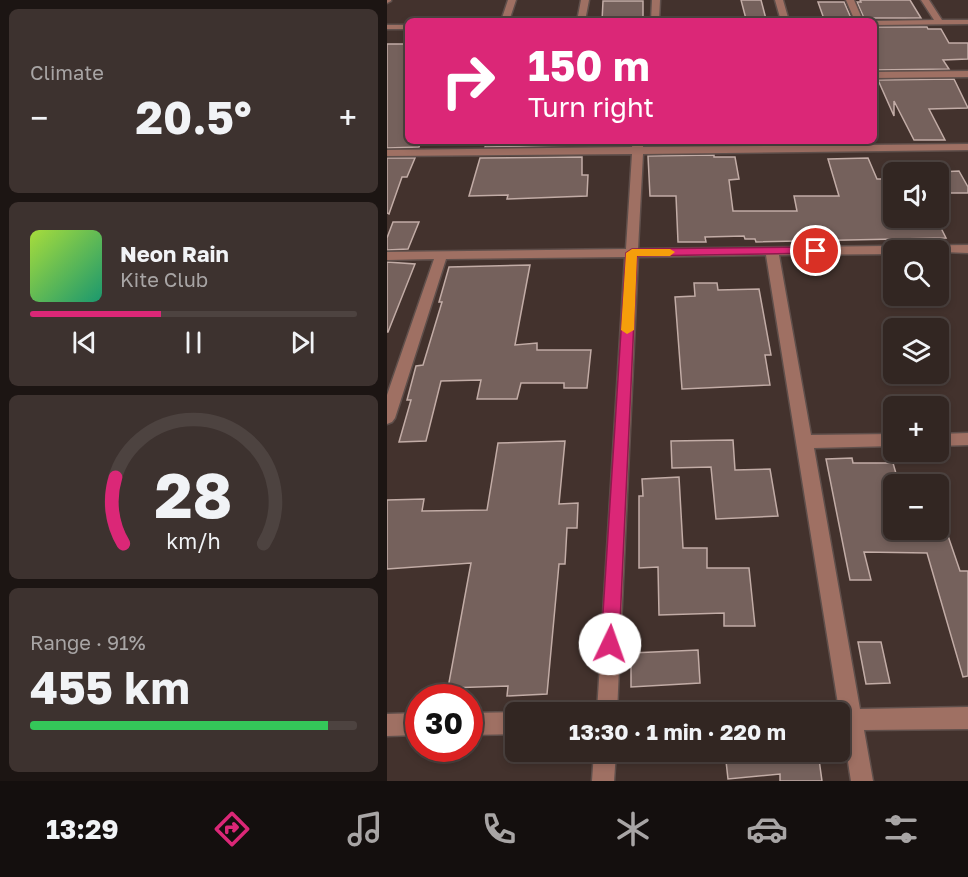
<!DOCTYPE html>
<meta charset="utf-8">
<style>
:root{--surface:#322622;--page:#3d322f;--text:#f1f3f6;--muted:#a8a5a5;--line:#4d4340;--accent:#db2777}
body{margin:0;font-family:"Golos Text",sans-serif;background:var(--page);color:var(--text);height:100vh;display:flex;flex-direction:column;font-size:22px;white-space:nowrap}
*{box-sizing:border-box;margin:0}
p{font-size:20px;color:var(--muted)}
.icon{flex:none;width:33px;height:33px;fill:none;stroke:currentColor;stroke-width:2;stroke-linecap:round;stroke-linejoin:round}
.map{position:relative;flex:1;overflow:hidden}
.panel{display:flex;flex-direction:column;gap:9px;padding:9px;background:#1c1513;width:387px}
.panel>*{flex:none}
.hud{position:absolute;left:18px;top:18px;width:472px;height:126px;border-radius:9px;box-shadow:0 3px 9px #0003,0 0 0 2px var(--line);background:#db2777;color:#fff;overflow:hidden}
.buttons{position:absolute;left:496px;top:162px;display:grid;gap:12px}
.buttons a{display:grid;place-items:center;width:66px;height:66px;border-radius:9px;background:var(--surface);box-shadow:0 3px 9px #0003,0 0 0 2px var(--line);font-size:30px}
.speed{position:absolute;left:18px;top:684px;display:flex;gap:12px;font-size:30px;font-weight:700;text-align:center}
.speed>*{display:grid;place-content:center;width:78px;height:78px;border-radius:50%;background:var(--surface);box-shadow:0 3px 9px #0003,0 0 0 2px var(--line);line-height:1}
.speed .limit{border:9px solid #d22;background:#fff;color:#111}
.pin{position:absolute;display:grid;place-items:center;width:51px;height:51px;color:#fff;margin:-26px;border:3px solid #fff;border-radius:50%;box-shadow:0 2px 6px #0007}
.me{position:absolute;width:66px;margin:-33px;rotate:3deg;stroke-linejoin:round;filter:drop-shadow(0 0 4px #0008)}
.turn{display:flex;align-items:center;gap:21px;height:126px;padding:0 24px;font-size:27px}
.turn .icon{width:78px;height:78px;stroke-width:2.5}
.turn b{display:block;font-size:42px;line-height:51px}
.big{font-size:45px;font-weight:700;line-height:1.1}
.panel .widget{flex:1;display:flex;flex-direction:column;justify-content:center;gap:9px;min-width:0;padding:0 21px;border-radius:9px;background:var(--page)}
.panel .dial{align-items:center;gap:0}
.dial svg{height:156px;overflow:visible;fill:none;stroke:var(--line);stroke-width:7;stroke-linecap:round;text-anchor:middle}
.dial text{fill:var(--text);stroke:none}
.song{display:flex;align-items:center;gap:18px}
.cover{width:72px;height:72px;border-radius:9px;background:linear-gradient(135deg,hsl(80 70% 55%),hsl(160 70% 35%))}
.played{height:6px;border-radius:3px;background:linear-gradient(90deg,var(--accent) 40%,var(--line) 40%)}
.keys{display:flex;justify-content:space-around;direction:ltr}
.heat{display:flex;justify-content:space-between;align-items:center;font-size:33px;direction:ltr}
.charge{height:9px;border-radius:4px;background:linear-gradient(90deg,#34c759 91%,var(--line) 0)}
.trip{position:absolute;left:118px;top:702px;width:345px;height:60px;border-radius:9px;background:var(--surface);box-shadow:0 3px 9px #0003,0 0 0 2px var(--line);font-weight:700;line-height:60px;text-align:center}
.dock{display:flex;height:96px;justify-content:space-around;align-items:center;background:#140f0e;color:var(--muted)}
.dock .icon{width:42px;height:42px}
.dock .current{color:var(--accent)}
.dock b{font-size:27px;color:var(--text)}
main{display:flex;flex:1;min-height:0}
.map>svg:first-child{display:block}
</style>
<main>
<section class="panel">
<div class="widget"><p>Climate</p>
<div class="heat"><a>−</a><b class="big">20.5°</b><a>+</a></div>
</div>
<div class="widget">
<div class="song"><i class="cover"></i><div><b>Neon Rain</b><p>Kite Club</p></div></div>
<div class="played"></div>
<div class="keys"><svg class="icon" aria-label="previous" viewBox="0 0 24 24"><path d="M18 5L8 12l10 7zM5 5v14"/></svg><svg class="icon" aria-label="pause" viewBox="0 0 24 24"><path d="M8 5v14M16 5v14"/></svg><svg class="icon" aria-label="next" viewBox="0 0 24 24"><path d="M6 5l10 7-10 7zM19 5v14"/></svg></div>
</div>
<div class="widget dial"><svg viewBox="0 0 100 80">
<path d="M14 69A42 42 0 1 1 86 69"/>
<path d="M14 69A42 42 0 0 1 10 35" stroke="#db2777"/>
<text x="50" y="56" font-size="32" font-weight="700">28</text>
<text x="50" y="72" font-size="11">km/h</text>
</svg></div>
<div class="widget"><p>Range · 91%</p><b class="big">455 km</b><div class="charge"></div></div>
</section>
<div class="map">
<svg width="581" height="781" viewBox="0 0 581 781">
<rect width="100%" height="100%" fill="#43322d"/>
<path fill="#75615c" stroke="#c2aca6" stroke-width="1.5" d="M354 0H374L379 19H359Z
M473 0H523L534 18H477L470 2H474Z
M216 1H256V20L215 21Z
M431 2H457L464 18 437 19Z
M488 27H540L541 29H554L562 43H581V59L556 60 562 69 488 70Z
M0 44H21V141H34L32 147 0 148Z
M567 79 581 108 542 109 558 140H527L507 101V116L491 80Z
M100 141H196L195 145 98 147Z
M261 141H327V144L261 145Z
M327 155V157H348L352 179 342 180 346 211H410L407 196H452L441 159 481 158 490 179H507V218H549L559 238 369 242 368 239H358L357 236 318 237 319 242H291L289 196H263L261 156Z
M195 157V175H201L200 196 120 199 121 195 82 196 93 158Z
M0 158H28L20 177H15L2 214 0 213Z
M572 171 581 187V193H552V172Z
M6 222H32L21 249 0 250V238Z
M0 262 28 264 1 332H0Z
M143 265 128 345 150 343V350H204L200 388H177V383H134L130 399H90L94 380 54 381 39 441 12 442 24 400H20L29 366 36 365 55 302H52L62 267Z
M307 283H330L331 290 372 289 384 355H378L383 385 295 389 288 297 308 296Z
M346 440 348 470 383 469 391 516 329 519 324 467 285 468 284 441Z
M178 441 172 504 191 503 190 528H180L178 564H172L160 694 120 696 121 686 61 688 84 563 0 569V500L37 499 35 511 100 510 111 443Z
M465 458 466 463H506L512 484H507V530H559L573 571H581V676L576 677 540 553 477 552 484 580H463L439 459Z
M292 477 296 548H320V568H362L368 626H337V613L272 615 271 567 252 568V496H256L255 479Z
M471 642H494L503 683 479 684Z
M311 650 313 683 244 687V653Z
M338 752H431L435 781H393V774L341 779Z"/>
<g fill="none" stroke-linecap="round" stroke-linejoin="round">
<defs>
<path id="minor" d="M0 0H4V1L0 3Z
M121 0H129L122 21H114Z
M194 0H202L198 21H190Z
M265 0H273L272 21H264Z
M388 0H396L402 21H394Z
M459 0H467L476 21H468Z
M534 0H542L555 20H581V24L488 25 486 21H488L547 20Z
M0 25H21V29H0Z
M581 71V77L488 78V72Z
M246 141H256V147L581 144V150L256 154 251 249 581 245V253L507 250V254L392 255 424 435 507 434V446L427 448 473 709 581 707V729L477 730 486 781H464L456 730 453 731V712H446L452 710 379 255 251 257 230 712H210L238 257 59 259 8 418 5 422 0 424V395L47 259 0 260V252L239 249 245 154 0 156V150L245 147Z
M581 433V445L552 446V434Z
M129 712V734L82 735V713Z
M32 713V735L0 736V714Z
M207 752H229L227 781H205Z"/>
</defs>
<use href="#minor" stroke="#5f4f4b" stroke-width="3"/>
<use href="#minor" fill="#9f7063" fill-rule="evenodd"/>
</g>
<path fill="#db2777" stroke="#8e194d" stroke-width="1.5" d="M429 247 434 251 433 253 250 256 232 644 230 650 223 652 217 650 214 644 239 253 245 249Z"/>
<path fill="#f59e0b" d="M245 249H283L288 252 283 256H250L247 330 240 334 234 330 239 253Z"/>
</svg>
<div class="buttons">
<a><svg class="icon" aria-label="sound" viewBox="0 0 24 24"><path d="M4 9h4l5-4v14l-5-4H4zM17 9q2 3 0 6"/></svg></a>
<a><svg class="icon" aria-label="search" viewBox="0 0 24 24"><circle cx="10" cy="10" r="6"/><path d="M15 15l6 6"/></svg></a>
<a><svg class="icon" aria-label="layers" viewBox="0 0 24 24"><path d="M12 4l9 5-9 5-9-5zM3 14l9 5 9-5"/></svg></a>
<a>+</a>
<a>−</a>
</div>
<div class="speed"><div class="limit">30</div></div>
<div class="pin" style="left:429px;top:251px;background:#d93025"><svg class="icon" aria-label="arrive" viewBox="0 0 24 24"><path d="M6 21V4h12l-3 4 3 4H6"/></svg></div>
<svg class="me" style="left:223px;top:644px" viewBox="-20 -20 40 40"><circle r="19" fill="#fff"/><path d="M0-13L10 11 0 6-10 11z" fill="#db2777"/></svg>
<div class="trip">13:30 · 1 min · 220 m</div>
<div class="hud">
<div class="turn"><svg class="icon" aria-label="right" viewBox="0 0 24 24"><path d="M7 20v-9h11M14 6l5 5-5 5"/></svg><div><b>150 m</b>Turn right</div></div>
</div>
</div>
</main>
<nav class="dock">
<b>13:29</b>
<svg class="icon current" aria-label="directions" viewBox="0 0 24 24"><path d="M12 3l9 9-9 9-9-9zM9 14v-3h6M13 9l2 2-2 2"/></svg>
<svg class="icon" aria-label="music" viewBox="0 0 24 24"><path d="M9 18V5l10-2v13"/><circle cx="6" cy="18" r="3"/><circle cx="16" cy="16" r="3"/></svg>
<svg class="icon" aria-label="phone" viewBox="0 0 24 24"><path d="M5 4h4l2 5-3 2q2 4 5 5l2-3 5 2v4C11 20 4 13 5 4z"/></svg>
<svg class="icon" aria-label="climate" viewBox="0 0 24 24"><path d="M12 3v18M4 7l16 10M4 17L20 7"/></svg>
<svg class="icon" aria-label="car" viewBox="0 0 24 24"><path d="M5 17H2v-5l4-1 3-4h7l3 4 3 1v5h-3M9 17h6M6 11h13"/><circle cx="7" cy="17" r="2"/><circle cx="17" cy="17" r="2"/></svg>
<svg class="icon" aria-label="filters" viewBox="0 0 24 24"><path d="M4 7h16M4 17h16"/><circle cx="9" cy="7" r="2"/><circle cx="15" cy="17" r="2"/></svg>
</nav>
